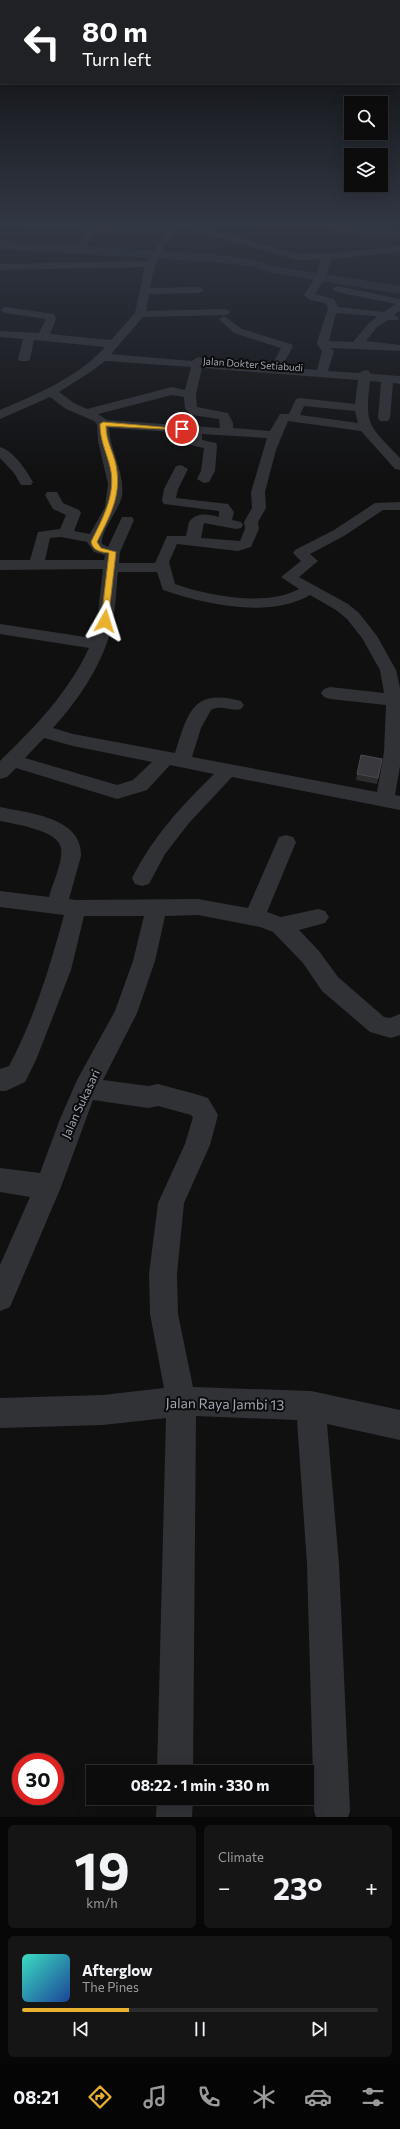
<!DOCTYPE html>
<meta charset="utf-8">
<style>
:root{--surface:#0c0c0d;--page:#151516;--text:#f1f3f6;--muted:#9a9b9d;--line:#2c2c2e;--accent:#eab12f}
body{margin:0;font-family:Commissioner,sans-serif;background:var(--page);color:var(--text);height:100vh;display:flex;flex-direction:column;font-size:15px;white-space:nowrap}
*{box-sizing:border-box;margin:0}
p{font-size:13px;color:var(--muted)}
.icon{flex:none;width:22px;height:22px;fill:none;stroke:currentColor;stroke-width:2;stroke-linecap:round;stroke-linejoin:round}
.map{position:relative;height:1817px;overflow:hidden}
.drawer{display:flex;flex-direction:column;gap:8px;padding:8px;background:#070707;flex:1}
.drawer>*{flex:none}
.guide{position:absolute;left:0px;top:0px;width:400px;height:84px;box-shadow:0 4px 16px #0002,0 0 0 1px var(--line);background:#202124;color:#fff;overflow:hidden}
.fabs{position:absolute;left:344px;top:96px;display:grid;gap:8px}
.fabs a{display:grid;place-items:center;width:44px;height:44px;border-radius:0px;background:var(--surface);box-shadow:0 4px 16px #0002,0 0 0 1px var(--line);font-size:20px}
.speed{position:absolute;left:12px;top:1753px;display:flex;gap:8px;font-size:20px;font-weight:700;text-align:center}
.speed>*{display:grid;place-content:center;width:52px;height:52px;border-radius:50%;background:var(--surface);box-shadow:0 4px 16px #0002,0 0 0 1px var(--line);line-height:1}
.speed .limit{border:6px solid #d22;background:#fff;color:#111}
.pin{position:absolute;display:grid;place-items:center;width:34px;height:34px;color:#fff;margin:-17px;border:2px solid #fff;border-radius:50%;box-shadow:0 1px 4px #0007}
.me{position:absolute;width:44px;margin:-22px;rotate:6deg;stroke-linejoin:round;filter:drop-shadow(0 0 3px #0008)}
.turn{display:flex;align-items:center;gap:14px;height:84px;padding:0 16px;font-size:18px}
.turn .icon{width:52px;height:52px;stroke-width:2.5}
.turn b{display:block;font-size:28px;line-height:34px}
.big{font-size:30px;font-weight:700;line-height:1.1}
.drawer .widget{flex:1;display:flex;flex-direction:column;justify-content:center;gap:6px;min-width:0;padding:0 14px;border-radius:6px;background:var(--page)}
.drawer .dial{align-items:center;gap:0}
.dial b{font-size:52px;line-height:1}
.song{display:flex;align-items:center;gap:12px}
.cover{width:48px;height:48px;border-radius:6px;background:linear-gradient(135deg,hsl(170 70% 55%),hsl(220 70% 35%))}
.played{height:4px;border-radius:2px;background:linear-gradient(90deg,var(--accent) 30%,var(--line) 30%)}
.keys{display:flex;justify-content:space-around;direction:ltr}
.heat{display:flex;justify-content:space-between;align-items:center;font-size:22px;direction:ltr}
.drawer .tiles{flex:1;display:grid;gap:8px;grid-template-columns:1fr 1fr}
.widget:last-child{grid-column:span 2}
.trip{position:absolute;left:86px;top:1765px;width:228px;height:40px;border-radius:0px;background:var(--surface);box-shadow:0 4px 16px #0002,0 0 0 1px var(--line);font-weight:700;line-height:40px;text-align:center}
.tabs{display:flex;height:64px;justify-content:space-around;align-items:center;background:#050505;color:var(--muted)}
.tabs .icon{width:28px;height:28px}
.tabs .selected{color:var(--accent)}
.tabs b{font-size:18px;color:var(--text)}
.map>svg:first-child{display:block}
</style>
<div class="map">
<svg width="400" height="1817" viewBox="0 0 400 1817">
<rect width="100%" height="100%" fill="#101011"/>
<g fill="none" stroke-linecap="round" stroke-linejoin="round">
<path fill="#272e34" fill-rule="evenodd" d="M0 241 213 254 252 259 273 266 400 286V294L271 273 250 266 213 262 0 249Z"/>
<path fill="#313236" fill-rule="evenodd" d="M0 222 93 226 168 227 175 222H186L297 254 336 253 400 246V252L331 259 326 276 315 294 334 299 338 307 384 312 396 304 337 292 332 289 337 286 400 299V311L394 315 399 318 398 320H388L377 327 366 341 400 345V351L331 348 334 351 328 371 359 373 365 370 369 371 371 374 400 376V384L393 383 390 418 388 421H380L378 418 381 382 370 381C364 427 370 426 400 458V470L395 469 361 431 288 421 276 450 265 492 266 508 258 522 259 529 251 547 238 551 177 544 169 562 175 584C208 596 267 607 299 589L281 577 301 561 293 553 295 550 334 530 375 503 400 502V510H383L344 536 310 554 318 561 299 577 348 604 359 613 377 636 396 670 400 688V766L395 795 400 796V810L232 777 189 823 165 854 149 884 142 886 135 884 132 878C155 834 179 809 214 774L170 765 147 790 117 799 16 768 7 777 0 779V761C35 727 68 693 89 648L0 634V624L92 638 98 613 103 569 0 570V560H30L38 532 60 529 66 515 53 509 45 495 47 492H57L63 503 79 510 81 513 74 531 90 534 105 507 108 484 98 441 97 424 94 421 66 409 50 397 0 419V410C37 394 77 378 105 347L34 340 30 359 28 361H20L18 359 23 339 0 337V331L39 333 46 319 5 313 0 310 5 307 54 314 56 319 50 334 111 340 135 313 145 267 0 270V264L148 261 164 233 96 232 85 249 82 250 77 247 87 231 0 226ZM181 227 297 260 321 259 316 276 304 295 310 300 326 303 328 309 318 339 317 344 322 351 317 370 282 367 293 346 291 344 242 329 224 316 219 319 234 333 281 348 271 367 203 361 202 358 198 357 192 361 111 354 143 317 226 315 231 312 226 309 146 311 149 294 199 293 204 290 199 287 150 288C153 267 164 238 181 227ZM336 313 375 316 377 317 369 323 353 342 329 341ZM105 361 191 367 185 390 172 387 87 409 74 403 59 392 92 371ZM202 368 358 380 355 404 300 398 296 399 289 414H280L270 431 233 428V423L228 413 197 407 196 394ZM172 395 184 397 185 409 192 415 219 419 220 428 107 420 98 414ZM304 406 355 411 358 423 300 415ZM109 428 189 433V442L190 445 204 448 201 471 197 479 204 483 209 482 215 471 217 446 216 443 202 440V434L267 438 251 492 252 508 244 522 245 529 240 541 201 538 204 523 236 529 241 528 243 525 241 522 232 520 234 512 228 504 176 498 178 489 188 469 181 465 176 466 164 489 162 501 164 504 219 511V517C208 514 196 512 189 522L186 536H167L155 563H119L120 552 134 520 132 517H122L108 547 102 544C100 532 119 510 122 496 125 472 110 451 109 428ZM61 537 87 542 94 552 105 555 104 560H45L50 538ZM118 572H157L163 590C204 604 270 619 310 595L336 610 347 619 362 638 380 670 384 693 330 687 324 689 321 693 324 697 330 699 386 705 384 752 377 792 192 757 201 728 211 710C221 704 231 712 241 709L244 705 241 701C192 688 188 713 175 753L73 734 53 728C80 698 105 661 113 621 116 605 116 588 118 572ZM44 738 73 746 152 762 133 780 117 785 25 758Z
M309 222H324L359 230 400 231V237L359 236 311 224Z
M0 447C14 451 26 470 33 482L31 485H21L14 473 0 458Z
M0 807C27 813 83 817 81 856L69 899 76 900 198 899 248 908 279 837 286 835 293 837 296 842 267 912 281 917 318 909 325 911 329 917 325 923 299 930 319 951 338 977 384 1017 390 1018 400 1014V1035L391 1038 370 1032 322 991 303 963 273 932 260 927 198 915 165 916 155 961 137 1013 103 1080 148 1086 158 1084 199 1095 208 1098 218 1115 210 1145 184 1203 177 1274 178 1314 193 1387 311 1391 400 1410V1440L327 1424 339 1564 350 1811 348 1817H316L314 1811 307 1564 297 1420 196 1416 193 1772H157L166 1418 103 1425 0 1428V1398L103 1395 164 1388 150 1314 149 1274 158 1203 185 1144 193 1117 191 1115 158 1106 148 1108 93 1100 61 1187 10 1307 0 1311V1265L30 1197 0 1192V1168L40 1173 60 1119 77 1080 115 1011 133 961 144 916H84L71 970 36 1060 25 1082 6 1091H0V1069L9 1066C34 1019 50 967 64 915L0 907V891L49 897C53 882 63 863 61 848 58 830 14 824 0 821Z
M157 1798H193L192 1817H156Z"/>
</g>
<path fill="#2c2c2f" d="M361 755 382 759 377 784 356 780Z"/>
<path fill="#39393d" stroke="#494a4f" d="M361 755 382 759 378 778 357 774Z"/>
<linearGradient id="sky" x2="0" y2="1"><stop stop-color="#090909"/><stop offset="0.47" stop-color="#313743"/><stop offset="1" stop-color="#313743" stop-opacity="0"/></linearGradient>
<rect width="400" height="476" fill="url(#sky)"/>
<path fill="#eab12f" stroke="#98731f" d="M103 422 185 429 182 430 106 426C106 441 113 451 116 465 122 496 110 515 97 542L101 548 116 552 108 621 105 623 101 621 109 553C101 552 93 551 91 542 103 517 118 492 109 463 105 449 100 439 100 424Z"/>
<g text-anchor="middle" stroke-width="4" stroke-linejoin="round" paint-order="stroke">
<g font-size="10" fill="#a2a6b2" stroke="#0b0b0c">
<text transform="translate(253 364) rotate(4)" y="4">Jalan Dokter Setiabudi</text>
</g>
<g font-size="12" fill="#a2a6b2" stroke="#0b0b0c">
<text transform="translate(81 1104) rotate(-65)" y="4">Jalan Sukasari</text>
</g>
<g font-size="14" fill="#a2a6b2" stroke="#0b0b0c">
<text transform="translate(225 1404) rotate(1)" y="5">Jalan Raya Jambi 13</text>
</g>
</g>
</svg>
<div class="fabs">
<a><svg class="icon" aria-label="search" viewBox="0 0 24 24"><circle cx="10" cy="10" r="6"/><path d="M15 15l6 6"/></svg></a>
<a><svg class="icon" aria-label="layers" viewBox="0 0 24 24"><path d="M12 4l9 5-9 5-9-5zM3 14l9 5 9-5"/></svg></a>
</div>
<div class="speed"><div class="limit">30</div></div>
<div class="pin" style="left:182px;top:429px;background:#d93025"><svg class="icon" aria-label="arrive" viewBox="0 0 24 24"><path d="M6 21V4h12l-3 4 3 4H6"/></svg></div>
<svg class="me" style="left:105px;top:621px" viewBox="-20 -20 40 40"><path d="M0-17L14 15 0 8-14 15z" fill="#eab12f" stroke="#fff" stroke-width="4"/></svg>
<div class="trip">08:22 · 1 min · 330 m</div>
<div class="guide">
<div class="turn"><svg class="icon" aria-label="left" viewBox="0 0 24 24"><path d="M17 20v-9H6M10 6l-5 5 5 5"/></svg><div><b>80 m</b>Turn left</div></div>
</div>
</div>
<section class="drawer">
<div class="tiles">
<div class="widget dial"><b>19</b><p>km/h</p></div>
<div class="widget"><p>Climate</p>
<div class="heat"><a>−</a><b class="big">23°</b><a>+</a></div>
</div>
<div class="widget">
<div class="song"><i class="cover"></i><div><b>Afterglow</b><p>The Pines</p></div></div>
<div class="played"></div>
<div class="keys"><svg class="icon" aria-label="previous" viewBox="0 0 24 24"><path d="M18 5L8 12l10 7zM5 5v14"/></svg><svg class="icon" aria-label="pause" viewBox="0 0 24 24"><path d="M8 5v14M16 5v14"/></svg><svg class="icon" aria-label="next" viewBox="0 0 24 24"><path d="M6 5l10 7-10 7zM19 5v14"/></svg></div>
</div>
</div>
</section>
<nav class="tabs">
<b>08:21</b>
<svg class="icon selected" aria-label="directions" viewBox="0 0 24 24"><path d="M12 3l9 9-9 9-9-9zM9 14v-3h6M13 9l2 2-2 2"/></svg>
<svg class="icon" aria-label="music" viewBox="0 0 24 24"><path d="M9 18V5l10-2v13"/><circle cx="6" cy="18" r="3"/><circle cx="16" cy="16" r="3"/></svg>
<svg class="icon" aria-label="phone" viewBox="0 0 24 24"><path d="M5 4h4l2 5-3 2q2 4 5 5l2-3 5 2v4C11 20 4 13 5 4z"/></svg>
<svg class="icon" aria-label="climate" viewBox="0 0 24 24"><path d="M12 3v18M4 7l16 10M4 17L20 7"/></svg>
<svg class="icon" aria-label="car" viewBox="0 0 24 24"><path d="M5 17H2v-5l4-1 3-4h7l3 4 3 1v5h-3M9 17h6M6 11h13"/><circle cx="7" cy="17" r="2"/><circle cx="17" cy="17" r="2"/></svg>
<svg class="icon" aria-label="filters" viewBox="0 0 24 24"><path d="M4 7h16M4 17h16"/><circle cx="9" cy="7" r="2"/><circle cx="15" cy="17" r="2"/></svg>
</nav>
